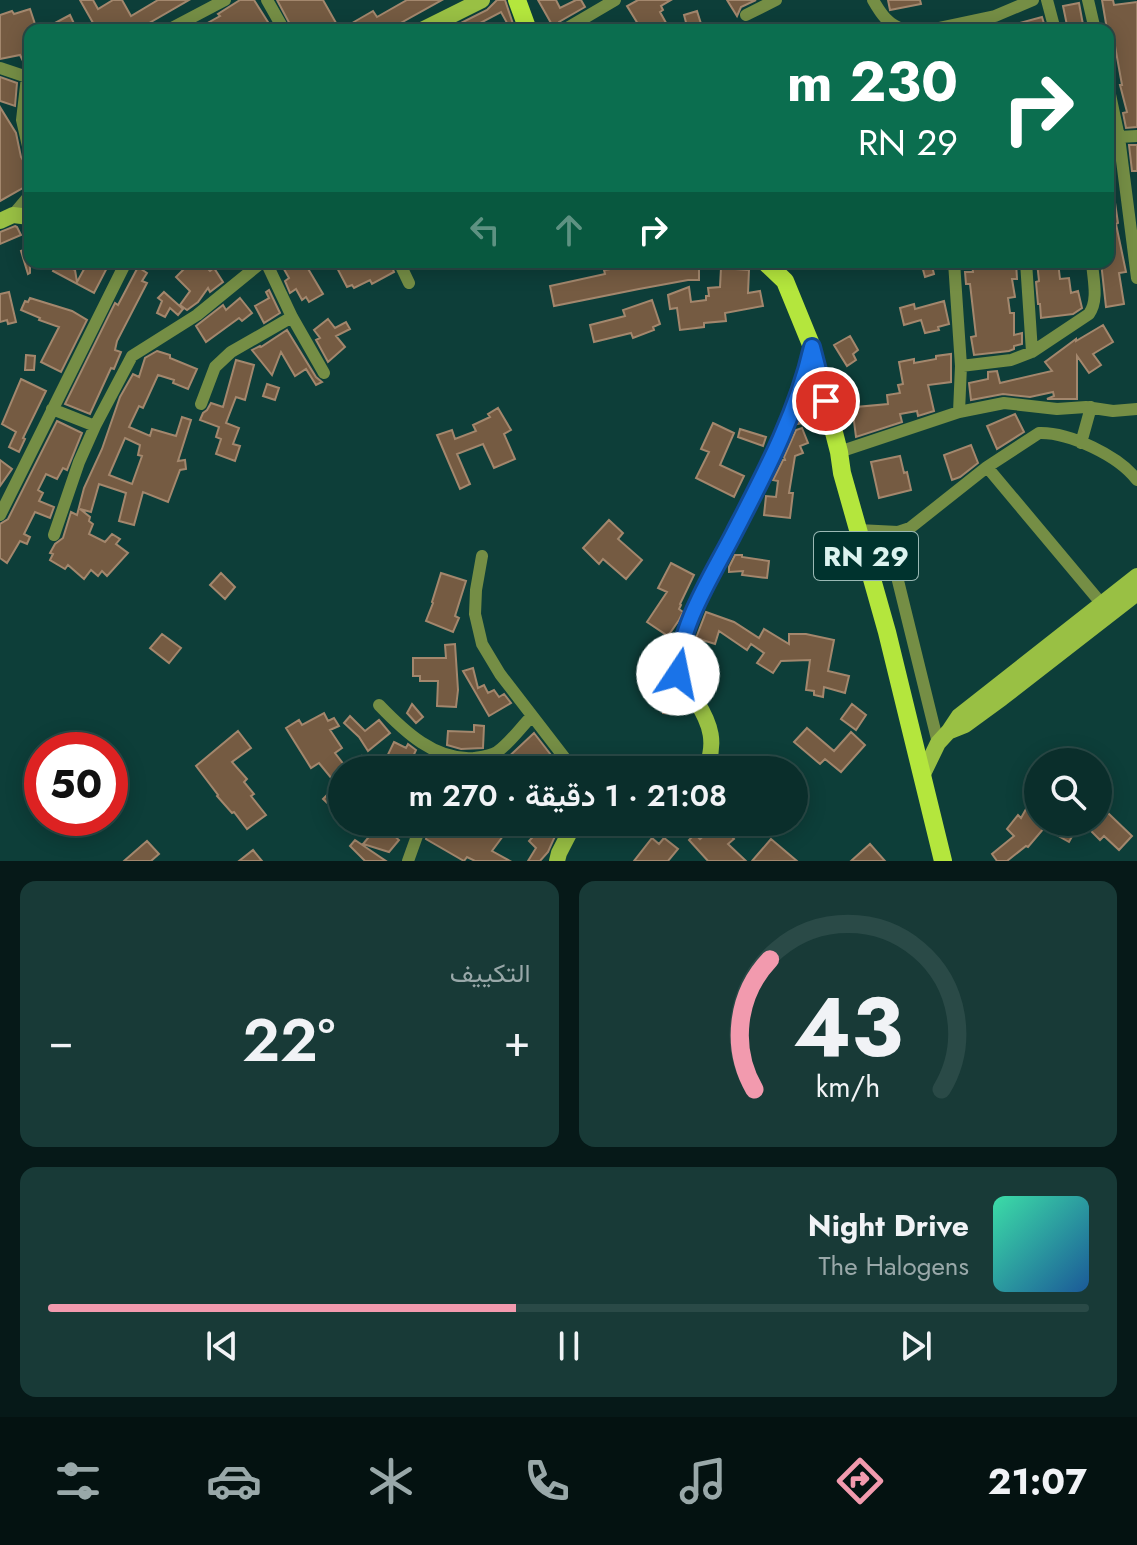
<!DOCTYPE html>
<html lang="ar">
<meta charset="utf-8">
<style>
:root{--surface:#0a2e2b;--page:#183a37;--text:#f1f3f6;--muted:#99a8a9;--line:#2a4a47;--accent:#f29aae}
body{margin:0;font-family:Jost,Vazirmatn,sans-serif;background:var(--page);color:var(--text);direction:rtl;height:100vh;display:flex;flex-direction:column;font-size:30px;white-space:nowrap}
*{box-sizing:border-box;margin:0}
p{font-size:26px;color:var(--muted)}
.icon{flex:none;width:44px;height:44px;fill:none;stroke:currentColor;stroke-width:2;stroke-linecap:round;stroke-linejoin:round}
.map{position:relative;height:861px;overflow:hidden;direction:ltr}
.drawer{display:flex;flex-direction:column;gap:20px;padding:20px;background:#061918;flex:1}
.drawer>*{flex:none}
.guide{position:absolute;left:24px;top:24px;width:1090px;height:244px;border-radius:16px;box-shadow:0 4px 20px #0003,0 0 0 2px var(--line);direction:rtl;background:#0b6e4f;color:#fff;overflow:hidden}
.fabs{position:absolute;left:1024px;top:748px;display:grid;gap:16px}
.fabs a{display:grid;place-items:center;width:88px;height:88px;border-radius:50%;background:var(--surface);box-shadow:0 4px 20px #0003,0 0 0 2px var(--line);font-size:40px}
.speed{position:absolute;left:24px;top:732px;display:flex;gap:16px;font-size:40px;font-weight:700;text-align:center}
.speed>*{display:grid;place-content:center;width:104px;height:104px;border-radius:50%;background:var(--surface);box-shadow:0 4px 20px #0003,0 0 0 2px var(--line);line-height:1}
.speed .limit{border:12px solid #d22;background:#fff;color:#111}
.pin{position:absolute;display:grid;place-items:center;width:68px;height:68px;color:#fff;margin:-34px;border:4px solid #fff;border-radius:50%;box-shadow:0 2px 8px #0007}
.me{position:absolute;width:88px;margin:-44px;rotate:11deg;stroke-linejoin:round;filter:drop-shadow(0 0 6px #0008)}
.turn{display:flex;align-items:center;gap:28px;height:168px;padding:0 24px;font-size:36px}
.turn .icon{width:104px;height:104px;stroke-width:2.5}
.turn b{display:block;font-size:56px;line-height:68px}
.lanes{display:flex;align-items:center;height:76px;padding:0 24px;background:#0003;justify-content:center;gap:40px;direction:ltr}
.lanes .off{opacity:.35}
.big{font-size:60px;font-weight:600;line-height:1.1}
.drawer .tile{flex:1;display:flex;flex-direction:column;justify-content:center;gap:12px;min-width:0;padding:0 28px;border-radius:16px;background:var(--page)}
.drawer .dial{align-items:center;gap:0}
.dial svg{height:208px;overflow:visible;fill:none;stroke:var(--line);stroke-width:7;stroke-linecap:round;text-anchor:middle}
.dial text{fill:var(--text);stroke:none}
.song{display:flex;align-items:center;gap:24px}
.cover{width:96px;height:96px;border-radius:12px;background:linear-gradient(135deg,hsl(160 70% 55%),hsl(210 70% 35%))}
.played{height:8px;border-radius:4px;background:linear-gradient(90deg,var(--accent) 45%,var(--line) 45%)}
.keys{display:flex;justify-content:space-around;direction:ltr}
.heat{display:flex;justify-content:space-between;align-items:center;font-size:44px;direction:ltr}
.drawer .tiles{flex:1;display:grid;gap:20px;grid-template-columns:1fr 1fr}
.tile:last-child{grid-column:span 2}
.trip{position:absolute;left:328px;top:756px;width:480px;height:80px;border-radius:40px;background:var(--surface);box-shadow:0 4px 20px #0003,0 0 0 2px var(--line);font-weight:600;line-height:80px;text-align:center;direction:rtl}
.dock{display:flex;height:128px;justify-content:space-around;align-items:center;background:#041211;color:var(--muted)}
.dock .icon{width:56px;height:56px}
.dock .selected{color:var(--accent)}
.dock b{font-size:36px;color:var(--text)}
.map>svg:first-child{display:block}
</style>
<div class="map">
<svg width="1137" height="861" viewBox="0 0 1137 861">
<rect width="100%" height="100%" fill="#0d3e39"/>
<path fill="#755b42" stroke="#a3876d" stroke-width="2" fill-rule="evenodd" d="M80 0H93L98 9 113 0H122L131 16 158 0H189L137 30H97Z
M240 0H254L273 30H195L220 16 218 14Z
M277 0H323L340 30 373 11 377 17 407 0H442L388 30H293Z
M497 0H505L515 30H511L501 12 467 30H447L487 10Z
M538 0H556L560 8 576 0H581L585 7 559 22 555 30Z
M638 0H671L661 6 663 10 660 12 670 30H628L638 24 627 6Z
M727 0H756L741 7 737 16Z
M888 0H920L921 4 890 10Z
M1102 0H1113L1114 5 1137 2V127L1126 128 1123 113 1127 112 1120 85H1122L1115 46 1110 47Z
M1079 3 1084 30H1068L1063 6Z
M30 9 37 30H30V59L23 61 20 55 0 59V15L12 11 14 14Z
M697 11 703 30H688L684 15Z
M70 15 77 30H55L53 24Z
M1042 17 1046 30H1005V27Z
M0 77 17 83 15 106 0 101Z
M0 107 16 133 21 157 30 172V184L0 201Z
M1129 145H1137V171H1132Z
M1108 189H1113L1118 223 1116 224 1126 272 1119 273 1124 304 1106 307 1101 262H1108Z
M15 226 17 227 21 235 0 244V232Z
M30 248V273L28 274 21 251Z
M58 262 75 270 77 282 88 262H110L94 293 53 271Z
M191 262H201L210 271 214 268 223 282 210 292 208 288 198 302 187 310 180 305 190 291 176 277Z
M280 262H304L323 294 309 302 306 297 302 300 296 289 290 293 285 281 289 278Z
M334 262H390L394 272 372 284 370 280 354 288 352 285 347 287Z
M656 262H699V280H688L639 289 554 306 550 286 605 274 604 270Z
M921 262H931L934 274 925 277Z
M979 262H1016L1017 279H1012L1015 297 1008 298 1010 313H1014V335L1022 333V344L1014 346V349L1009 351 974 355 971 337 976 336 970 284H966L965 272H973L972 264H980Z
M1037 262H1058L1060 279 1069 278 1071 293 1078 291 1082 308 1073 314 1041 318 1040 304H1038L1036 282 1039 281Z
M138 267 147 273 142 281 147 283 117 341 115 350 121 352 114 369 111 368 90 414 65 404 115 303 118 305Z
M721 268 749 270 748 293 760 291 763 306 725 313 726 321 704 323V327L680 330 677 308 670 309 668 295 689 287 691 302 706 300V296H709L708 288 720 287Z
M269 290 280 313 264 323 255 306 269 298 266 292Z
M9 292 16 322 8 324 7 320 0 322V294Z
M164 292 183 309 178 315 170 308 165 317 157 313 162 301 158 298Z
M30 298 72 311 87 320 61 372 41 362 59 327 39 320 40 318 21 310 25 301 28 302Z
M240 298 252 313 242 321 239 318 206 342 196 326 223 305 226 310Z
M652 300 660 324 653 327 654 330 633 338 631 333 594 342 590 325 625 316 623 310Z
M944 301 949 324 938 327 939 330 925 333 921 320 904 325 900 308 914 304 915 309Z
M328 319 335 328 346 322 350 329 336 336 345 347 328 362 316 340 320 338 314 330Z
M1103 325 1113 342 1093 354 1101 365 1089 373 1077 356V399H1047L1054 396 1053 392 1030 397 1003 394 971 400 969 383 988 379V372L997 371 1000 383 1052 371 1045 362 1076 339V341Z
M287 330 316 377 322 382 316 385 306 369 295 376 281 352 272 375 252 350 260 346 261 347Z
M850 336 858 350 853 354 856 360 847 366 834 345Z
M157 351 170 355V358L197 369 188 389 173 383 174 380 158 375 143 408 139 406 129 427 150 436 152 429 176 436 182 417 191 420 178 461 185 460 186 469 180 470 168 502 143 492 134 525 119 521 126 493 99 484 91 512 80 509 90 517 89 521 93 524 89 534 105 542 112 534 120 539 116 544 128 553 107 576 102 571 98 576 91 570 84 579 68 565 65 569 50 560 53 554 50 553 55 544 63 538 71 512 77 515 84 488 102 449 120 397 133 374 139 377 145 358ZM125 438 140 445 138 455 142 456 132 484 109 475Z
M951 354V382L928 385 934 411 918 416 917 411 900 414 902 422 856 437 853 414 856 413V407L888 404 887 395 900 393 898 385 903 384 899 362 914 359V363L936 359V356Z
M26 355 35 356 34 370H25Z
M236 360 254 365 245 400 236 397 226 423 239 428 233 444 240 446 235 461 216 454 221 439 216 437 219 427 200 420 203 413 207 410 211 403 223 407Z
M21 379 46 391 23 438 25 439 19 452 9 447 16 432 2 424Z
M267 384 279 388 275 400 263 396Z
M812 396 818 420 798 424 809 397Z
M498 408 511 430 504 434 515 459 494 468 483 444 457 454 470 484 460 489 437 435 452 430 455 439 476 431 473 425 490 417 488 414Z
M1015 414 1024 432 997 449 987 426Z
M57 421 82 433 67 470 63 468 57 479 46 474 38 490 43 493 39 501 54 507 50 518 35 512 24 534 30 537 27 544 20 541 7 563 0 558V524L8 519Z
M713 423 734 433 720 465 744 476 734 497 696 478 709 452 701 449Z
M802 428 808 443 800 446 803 453 795 456 789 493H793L790 518 764 515 766 496 776 497 778 481 773 480 783 460H785L784 457 796 430Z
M740 429 766 437 763 446 738 437Z
M971 445 978 463 960 477 952 480 944 455Z
M900 456 904 473 907 472 911 490 879 498 871 462Z
M0 460 12 469 0 486Z
M609 520 623 533 618 539 642 560 626 579 603 559 599 564 583 548Z
M735 555H742V557L769 561 767 578 742 575 743 571 729 572V567Z
M671 563 694 575 680 604 681 605 679 609 683 612 679 620 668 636 647 622 667 592 658 588Z
M221 573 235 587 225 599 210 585Z
M441 573 466 581 455 616 459 618 453 632 426 621 433 603 432 602Z
M706 612 734 622 759 638 764 629 789 644V634H806L834 640 828 671 849 676 845 693 824 687 823 697 814 695V691L806 690 810 660 781 661 773 673 757 663 764 653 751 644 747 650 719 631 715 644 696 638Z
M162 634 181 648 169 663 150 648Z
M455 644 458 690 456 707 437 706 438 681H420V676H413V658H446L445 645Z
M473 668 478 688 484 685 488 693 494 690 499 697 504 694 511 703 489 716 463 671Z
M663 696H678L684 703 683 714 663 713Z
M412 704 423 717 416 723 407 713Z
M852 704 866 715 856 730 841 719Z
M324 713 328 721 334 718 339 726 330 730 342 748 335 753 348 770H342V817L323 799 337 785 319 763 311 768 286 728 299 720 302 725Z
M350 716 365 731 379 720 390 733 368 751 359 737 344 723Z
M474 725 484 726 483 748 461 749 447 745 448 731 474 732Z
M807 728 834 751 851 732 865 745 841 772 825 759 820 764 794 742Z
M238 731 251 748 232 762 247 779 244 782 254 794 251 796 266 815 247 829 234 812 232 813 217 796 218 795 196 766Z
M534 733 558 764 553 770H478L482 766 494 765 502 759 504 761Z
M394 742 406 748 408 744 416 750 407 770H353L362 756 381 769Z
M589 758 596 770H583L580 763Z
M1031 800 1038 804V822H1080L1069 842 1044 828 1028 847 1026 846 1007 861H997L992 854 1014 836 1007 829 1018 815 1021 818Z
M1108 813 1132 836 1119 850 1104 836 1100 840 1091 831Z
M381 822H401L391 833 399 840 389 852 363 844Z
M431 822H434L457 836 467 822H479L489 830 491 827 503 836 492 851 510 861H475L467 857 464 861 426 839Z
M719 822 734 839 728 844 746 861H708L689 840 695 834 700 839Z
M545 824 556 834 548 852 540 861H528L536 848 529 841Z
M652 838 659 844 664 838 678 849 668 861H634Z
M771 839 797 861H752Z
M355 840 386 861H365L350 846Z
M147 841 159 854 151 861H124Z
M870 844 885 861H851Z
M253 850 262 861H239Z"/>
<g fill="none" stroke-linecap="round" stroke-linejoin="round">
<path stroke="#758e45" stroke-width="12" d="M267 0 284 30
M873 0C881 14 888 25 905 30
M1047 0 1055 30
M1088 0 1095 30
M746 15 776 0
M168 30 225 0
M564 30 615 0
M929 30 995 16 1033 0
M0 68 27 77 30 75
M27 77 22 120 30 155
M1108 85 1119 137 1137 278
M1119 137 1137 136
M13 215 30 195
M266 262 292 317 324 373
M399 262 409 283
M1026 262 1032 352
M961 366 1011 360 1032 352 1089 314C1099 300 1093 279 1092 262
M201 404 215 367 231 352 292 317
M52 409 95 426
M959 412 1004 403 1057 409 1086 407 1113 411 1137 409
M1081 443 1091 407
M839 452 959 412 961 366 954 262
M987 467 1101 603
M0 515 126 262
M858 530 898 532 910 528 987 467 1039 433C1069 432 1119 456 1137 480
M886 532 938 743
M54 535 79 462 95 426 132 356 197 315 262 262
M482 556 476 590 475 614 482 644 500 674 574 770
M379 705C404 731 435 761 474 758 481 757 491 756 497 752 510 743 521 727 532 716
M408 861 422 822"/>
<path stroke="#99c044" stroke-width="16" d="M422 30 482 0
M0 221 13 215 30 217
M950 731 965 725 1002 698 1137 593
M705 770C717 744 711 724 696 701 690 692 681 686 679 675 677 667 679 659 681 651 691 611 712 575 731 539 763 477 796 415 812 347
M922 776 938 743 949 731 959 716 1137 576
M557 861 559 853 575 822"/>
<path stroke="#b4e63d" stroke-width="18" d="M517 0 528 30
M765 262 785 281 812 347 839 452 842 473 887 632 943 861"/>
</g>
<g fill="none" stroke-linecap="round" stroke-linejoin="round">
<defs>
<path id="route" d="M678 674C678 627 713 574 734 533 765 473 797 413 812 347L826 401"/>
</defs>
<use href="#route" stroke="#114b97" stroke-width="20"/>
<use href="#route" stroke="#1a73e8" stroke-width="14"/>
</g>
<g text-anchor="middle" stroke-width="8" stroke-linejoin="round" paint-order="stroke">
<rect fill="#00332e" stroke="#9ab9b5" stroke-width="2" x="814" y="532" width="104" height="48" rx="6"/>
<g font-size="28" font-weight="bold" fill="#dcf3ef">
<text x="866" y="566">RN 29</text>
</g>
</g>
</svg>
<div class="fabs">
<a><svg class="icon" aria-label="search" viewBox="0 0 24 24"><circle cx="10" cy="10" r="6"/><path d="M15 15l6 6"/></svg></a>
</div>
<div class="speed"><div class="limit">50</div></div>
<div class="pin" style="left:826px;top:401px;background:#d93025"><svg class="icon" aria-label="arrive" viewBox="0 0 24 24"><path d="M6 21V4h12l-3 4 3 4H6"/></svg></div>
<svg class="me" style="left:678px;top:674px" viewBox="-20 -20 40 40"><circle r="19" fill="#fff"/><path d="M0-13L10 11 0 6-10 11z" fill="#1a73e8"/></svg>
<div class="trip">21:08 · 1 دقيقة · 270 m</div>
<div class="guide">
<div class="turn"><svg class="icon" aria-label="right" viewBox="0 0 24 24"><path d="M7 20v-9h11M14 6l5 5-5 5"/></svg><div><b>230 m</b>RN 29</div></div>
<div class="lanes"><svg class="icon off" aria-label="left" viewBox="0 0 24 24"><path d="M17 20v-9H6M10 6l-5 5 5 5"/></svg><svg class="icon off" aria-label="ahead" viewBox="0 0 24 24"><path d="M12 20V5M6 11l6-6 6 6"/></svg><svg class="icon" aria-label="right" viewBox="0 0 24 24"><path d="M7 20v-9h11M14 6l5 5-5 5"/></svg></div>
</div>
</div>
<section class="drawer">
<div class="tiles">
<div class="tile dial"><svg viewBox="0 0 100 80">
<path d="M14 69A42 42 0 1 1 86 69"/>
<path d="M14 69A42 42 0 0 1 20 19" stroke="#f29aae"/>
<text x="50" y="56" font-size="32" font-weight="700">43</text>
<text x="50" y="72" font-size="11">km/h</text>
</svg></div>
<div class="tile"><p>التكييف</p>
<div class="heat"><a>−</a><b class="big">22°</b><a>+</a></div>
</div>
<div class="tile">
<div class="song"><i class="cover"></i><div><b>Night Drive</b><p>The Halogens</p></div></div>
<div class="played"></div>
<div class="keys"><svg class="icon" aria-label="previous" viewBox="0 0 24 24"><path d="M18 5L8 12l10 7zM5 5v14"/></svg><svg class="icon" aria-label="pause" viewBox="0 0 24 24"><path d="M8 5v14M16 5v14"/></svg><svg class="icon" aria-label="next" viewBox="0 0 24 24"><path d="M6 5l10 7-10 7zM19 5v14"/></svg></div>
</div>
</div>
</section>
<nav class="dock">
<b>21:07</b>
<svg class="icon selected" aria-label="directions" viewBox="0 0 24 24"><path d="M12 3l9 9-9 9-9-9zM9 14v-3h6M13 9l2 2-2 2"/></svg>
<svg class="icon" aria-label="music" viewBox="0 0 24 24"><path d="M9 18V5l10-2v13"/><circle cx="6" cy="18" r="3"/><circle cx="16" cy="16" r="3"/></svg>
<svg class="icon" aria-label="phone" viewBox="0 0 24 24"><path d="M5 4h4l2 5-3 2q2 4 5 5l2-3 5 2v4C11 20 4 13 5 4z"/></svg>
<svg class="icon" aria-label="climate" viewBox="0 0 24 24"><path d="M12 3v18M4 7l16 10M4 17L20 7"/></svg>
<svg class="icon" aria-label="car" viewBox="0 0 24 24"><path d="M5 17H2v-5l4-1 3-4h7l3 4 3 1v5h-3M9 17h6M6 11h13"/><circle cx="7" cy="17" r="2"/><circle cx="17" cy="17" r="2"/></svg>
<svg class="icon" aria-label="filters" viewBox="0 0 24 24"><path d="M4 7h16M4 17h16"/><circle cx="9" cy="7" r="2"/><circle cx="15" cy="17" r="2"/></svg>
</nav>
